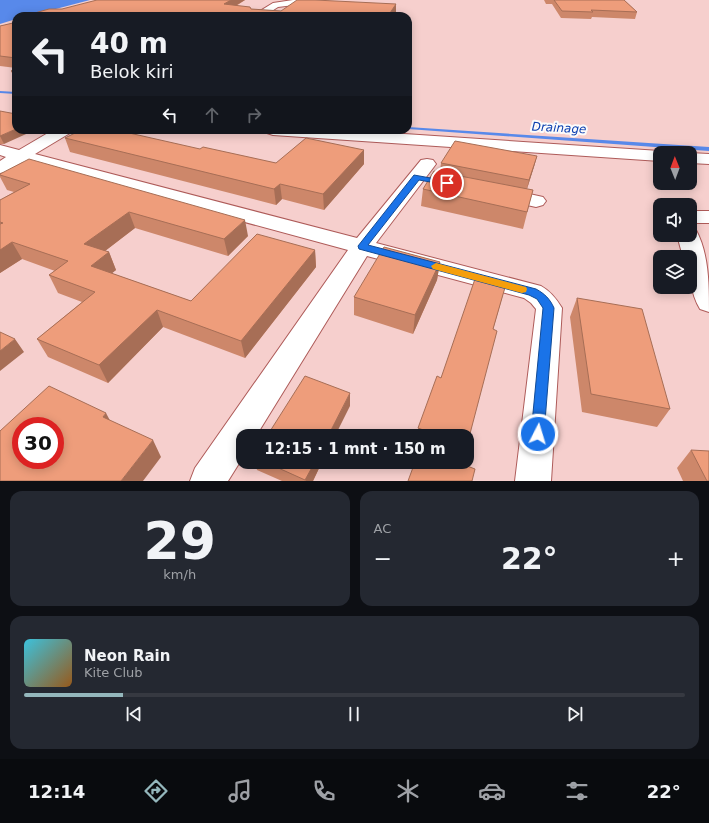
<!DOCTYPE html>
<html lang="id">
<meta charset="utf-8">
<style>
:root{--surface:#171b24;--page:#242831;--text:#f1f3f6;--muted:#9ea1a6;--line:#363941;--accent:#94b7bc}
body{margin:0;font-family:"DejaVu Sans",sans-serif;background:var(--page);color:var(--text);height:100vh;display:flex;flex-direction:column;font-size:15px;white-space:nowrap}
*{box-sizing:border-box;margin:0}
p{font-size:13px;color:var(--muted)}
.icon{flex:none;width:22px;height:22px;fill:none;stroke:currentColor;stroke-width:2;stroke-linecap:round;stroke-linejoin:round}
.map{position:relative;height:481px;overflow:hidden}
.panel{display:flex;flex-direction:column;gap:10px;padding:10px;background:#0d0f14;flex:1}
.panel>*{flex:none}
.top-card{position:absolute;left:12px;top:12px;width:400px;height:122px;border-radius:12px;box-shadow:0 2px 10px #0003;background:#171b24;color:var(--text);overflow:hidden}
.needle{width:26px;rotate:359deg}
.controls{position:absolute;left:653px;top:146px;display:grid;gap:8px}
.controls a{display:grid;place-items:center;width:44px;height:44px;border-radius:8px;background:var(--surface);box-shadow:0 2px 10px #0003;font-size:20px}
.speed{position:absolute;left:12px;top:417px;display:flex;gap:8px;font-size:20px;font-weight:700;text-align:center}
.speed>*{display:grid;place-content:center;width:52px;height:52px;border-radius:50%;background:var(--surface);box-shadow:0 2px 10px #0003;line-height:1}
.speed .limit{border:6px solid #d22;background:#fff;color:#111}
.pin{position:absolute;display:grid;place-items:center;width:34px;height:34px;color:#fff;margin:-17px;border:2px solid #fff;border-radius:50%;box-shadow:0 1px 4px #0007}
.me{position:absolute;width:44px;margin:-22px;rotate:5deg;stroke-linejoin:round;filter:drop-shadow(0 0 3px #0008)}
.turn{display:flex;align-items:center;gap:14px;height:84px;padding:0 12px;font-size:18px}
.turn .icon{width:52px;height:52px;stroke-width:2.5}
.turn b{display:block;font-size:28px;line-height:34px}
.lanes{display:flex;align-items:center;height:38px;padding:0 12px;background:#0003;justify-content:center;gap:20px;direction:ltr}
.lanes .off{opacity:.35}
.big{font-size:30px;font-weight:800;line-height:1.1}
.panel .tile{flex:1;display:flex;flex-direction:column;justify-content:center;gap:6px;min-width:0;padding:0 14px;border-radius:12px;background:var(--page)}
.panel .dial{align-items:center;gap:0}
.dial b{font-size:52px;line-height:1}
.song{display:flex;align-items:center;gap:12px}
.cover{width:48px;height:48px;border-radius:6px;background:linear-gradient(135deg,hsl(190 70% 55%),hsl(30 70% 35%))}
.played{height:4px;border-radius:2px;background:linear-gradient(90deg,var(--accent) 15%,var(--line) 15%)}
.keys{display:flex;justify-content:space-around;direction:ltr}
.heat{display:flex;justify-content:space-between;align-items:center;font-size:22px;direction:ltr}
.panel .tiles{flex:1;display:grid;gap:10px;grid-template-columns:1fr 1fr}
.tile:last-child{grid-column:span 2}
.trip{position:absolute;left:236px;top:429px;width:238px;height:40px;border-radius:12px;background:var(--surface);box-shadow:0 2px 10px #0003;font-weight:800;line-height:40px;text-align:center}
.tabs{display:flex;height:64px;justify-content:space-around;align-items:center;background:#090b0e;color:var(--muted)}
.tabs .icon{width:28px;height:28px}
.tabs .on{color:var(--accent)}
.tabs b{font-size:18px;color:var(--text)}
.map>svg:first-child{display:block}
</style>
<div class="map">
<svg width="709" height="481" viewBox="0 0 709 481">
<rect width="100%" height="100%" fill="#f6cfcd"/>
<path fill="#5889ea" d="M0 0H90L29 16H16V19L0 24Z"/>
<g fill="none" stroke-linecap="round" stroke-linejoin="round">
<path fill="#5889ea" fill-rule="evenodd" d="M0 91 16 92V94L0 93Z
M408 127 709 147V151L408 129Z"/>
<defs>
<path id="minor" d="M293 0H314L310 3 278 7 264 16H252L273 3Z
M53 130H72L70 133 35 154 357 238 421 160 427 159 433 160 436 164 433 168 376 243 541 286C550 291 556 298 562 308L551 481H515L536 309 531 303 524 298 367 256 256 436H243V457L228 481H190L195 468 348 250 23 162 6 172 0 173V161L6 157 0 155V145L19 150Z
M265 130H344L660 151 667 153H660V161L273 135 267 133Z
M689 153H690L709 154V164L690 163Z
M502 188 543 197 546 201 543 205 536 207 495 198 492 194 495 190Z
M690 211H709V223H690Z
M690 229 696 230C709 254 709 285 709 312L700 309C690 292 690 276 690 257H683L677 235H690Z"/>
</defs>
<use href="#minor" stroke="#ae5b59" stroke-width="2"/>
<use href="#minor" fill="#fff" fill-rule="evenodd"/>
</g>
<path fill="#cd876a" d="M245 0 236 6 251 9 281 11 396 12 394 16H32L31 14 62 9Z
M544 0H624L637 12 635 19 592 17 591 19 561 18 552 4H546Z
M16 21V68L0 66V26L13 23Z
M16 69V82L11 71Z
M0 111 4 144H0Z
M65 138 200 149 276 163 364 150V164L324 210 282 199 276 205 70 152Z
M537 156 527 189 533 190 523 229 421 206 423 189 440 172 441 163Z
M0 174 248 236 228 256 135 228 105 251 109 252 116 270 111 273 191 301 315 250 316 267 245 358 163 327 108 383 48 357 37 339 82 302 58 293 49 275 55 271 22 259 0 273V200L14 192 7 190 0 177Z
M440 262 437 280 413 334 354 315V297Z
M506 284 493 330 467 436H417L418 428 441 378Z
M577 298 670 409 657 427 582 412 570 317Z
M691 450 709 481H683L677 468Z
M255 462H322L313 481H282L257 470Z"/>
<path fill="#a76e56" d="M231 0H245L225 12 224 4Z
M396 4V12L394 16H388Z
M16 129V130H35L4 144 0 136Z
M364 150V164L324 210 323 194Z
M537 156 534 167 526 192 529 180Z
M280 184 282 199 276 205 274 189Z
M129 212 135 228 92 261 84 244Z
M245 220 248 236 228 256 224 239Z
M12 242 22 259 0 273V250Z
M315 250 316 267 245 358 241 341Z
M109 252 116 270 99 284 91 266Z
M440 262 437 280 413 334 415 315Z
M157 310 163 327 108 383 99 365Z
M15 339 24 352 0 371V351Z
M350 393V406L335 436H328Z
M106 413 115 430 103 417Z
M153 440 161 457 143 481H121Z
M315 462H322L313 481H306L305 480Z"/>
<path fill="#ee9d7b" stroke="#a76e56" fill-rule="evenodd" d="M97 0H231L224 4 250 7 251 9 281 11 297 0H315L396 4 388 16H38H40L31 14 49 9H62Z
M554 0H624L637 12 591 10 593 12 562 11Z
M14 21H16V58L0 56V26L13 23Z
M16 69V71H11Z
M0 111 16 114V129L0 136Z
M81 130H116L200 149 203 147 276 163 306 138 364 150 323 194 280 184 274 189 65 138Z
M455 141 537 156 529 180 441 163Z
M29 159 245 220 224 239 129 212 84 244 109 252 91 266 191 301 257 234 315 250 241 341 157 310 99 365 37 339 95 292 49 275 68 261 12 242 0 250V224L3 223 0 222V200L30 184 0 175V174Z
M434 171 533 190 527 212 423 189Z
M384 247 440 262 415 315 354 297Z
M476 276 506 284 493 329 497 331 467 445V436H424L426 431 418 428 437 376 441 378Z
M577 298 642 309 670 409 591 394Z
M0 332 15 339 0 351Z
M305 376 350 393 328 436H267Z
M49 386 106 413 103 417 153 440 121 481H0V431ZM21 426H55V460H21Z
M691 450 709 451V481H707Z
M265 462H315L305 480Z
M415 462H463L462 464 475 469 472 481H408Z"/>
<path fill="#1a73e8" stroke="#114b97" d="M414 175 447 181 451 183 447 185 419 180 368 245 536 289C545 294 550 299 554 308L544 434 542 438 538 440 533 438 531 434 543 308 537 299 529 295 359 249 358 246Z"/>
<path fill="#f59e0b" d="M436 263 526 287 527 289 526 292 522 293 433 269 431 266Z"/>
<g text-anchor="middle" stroke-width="4" stroke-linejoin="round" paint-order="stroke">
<g font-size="12" font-style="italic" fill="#0d40b0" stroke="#fbfbfb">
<text transform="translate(559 128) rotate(3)" y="4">Drainage</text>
</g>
</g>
</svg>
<div class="controls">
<a><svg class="needle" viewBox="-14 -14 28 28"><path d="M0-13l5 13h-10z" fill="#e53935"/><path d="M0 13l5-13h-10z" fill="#9ea1a6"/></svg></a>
<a><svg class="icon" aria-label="sound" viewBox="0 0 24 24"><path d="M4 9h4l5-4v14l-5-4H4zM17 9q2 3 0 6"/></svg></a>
<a><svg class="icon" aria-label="layers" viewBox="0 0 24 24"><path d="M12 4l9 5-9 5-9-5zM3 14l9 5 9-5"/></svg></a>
</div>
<div class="speed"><div class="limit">30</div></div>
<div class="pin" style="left:447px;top:183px;background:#d93025"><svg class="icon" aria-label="arrive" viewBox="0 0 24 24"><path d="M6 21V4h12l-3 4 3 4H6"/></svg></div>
<svg class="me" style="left:538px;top:434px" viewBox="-20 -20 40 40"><circle r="17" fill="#1a73e8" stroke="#fff" stroke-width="3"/><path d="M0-11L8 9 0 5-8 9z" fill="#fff"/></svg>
<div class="trip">12:15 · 1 mnt · 150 m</div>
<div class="top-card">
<div class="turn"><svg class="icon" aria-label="left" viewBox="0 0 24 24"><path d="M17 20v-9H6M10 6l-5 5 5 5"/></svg><div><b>40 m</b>Belok kiri</div></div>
<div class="lanes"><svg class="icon" aria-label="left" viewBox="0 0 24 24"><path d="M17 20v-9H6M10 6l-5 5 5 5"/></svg><svg class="icon off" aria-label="ahead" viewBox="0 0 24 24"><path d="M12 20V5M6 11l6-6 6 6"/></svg><svg class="icon off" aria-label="right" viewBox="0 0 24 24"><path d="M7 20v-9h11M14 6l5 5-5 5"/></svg></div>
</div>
</div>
<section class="panel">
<div class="tiles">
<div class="tile dial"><b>29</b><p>km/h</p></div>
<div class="tile"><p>AC</p>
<div class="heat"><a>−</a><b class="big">22°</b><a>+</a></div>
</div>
<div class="tile">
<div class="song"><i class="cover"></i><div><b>Neon Rain</b><p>Kite Club</p></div></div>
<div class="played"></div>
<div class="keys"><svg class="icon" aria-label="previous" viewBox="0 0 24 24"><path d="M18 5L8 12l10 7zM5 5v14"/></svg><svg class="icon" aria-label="pause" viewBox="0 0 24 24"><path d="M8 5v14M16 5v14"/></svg><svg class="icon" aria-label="next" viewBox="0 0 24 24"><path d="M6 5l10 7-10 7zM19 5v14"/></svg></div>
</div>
</div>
</section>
<nav class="tabs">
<b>12:14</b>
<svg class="icon on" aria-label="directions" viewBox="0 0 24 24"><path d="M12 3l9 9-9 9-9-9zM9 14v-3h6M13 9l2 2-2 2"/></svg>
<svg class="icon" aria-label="music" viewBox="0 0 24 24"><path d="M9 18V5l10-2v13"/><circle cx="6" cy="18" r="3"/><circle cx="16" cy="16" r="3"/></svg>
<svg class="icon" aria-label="phone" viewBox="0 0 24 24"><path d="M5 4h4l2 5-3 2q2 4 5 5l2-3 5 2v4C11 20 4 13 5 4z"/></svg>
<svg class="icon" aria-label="climate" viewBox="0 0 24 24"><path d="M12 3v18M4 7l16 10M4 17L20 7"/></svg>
<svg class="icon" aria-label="car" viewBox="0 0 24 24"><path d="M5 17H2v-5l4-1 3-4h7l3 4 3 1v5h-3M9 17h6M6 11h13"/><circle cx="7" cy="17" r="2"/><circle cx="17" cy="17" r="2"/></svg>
<svg class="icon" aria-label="filters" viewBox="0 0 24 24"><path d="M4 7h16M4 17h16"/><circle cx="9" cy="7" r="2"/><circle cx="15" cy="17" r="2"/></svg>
<b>22°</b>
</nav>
